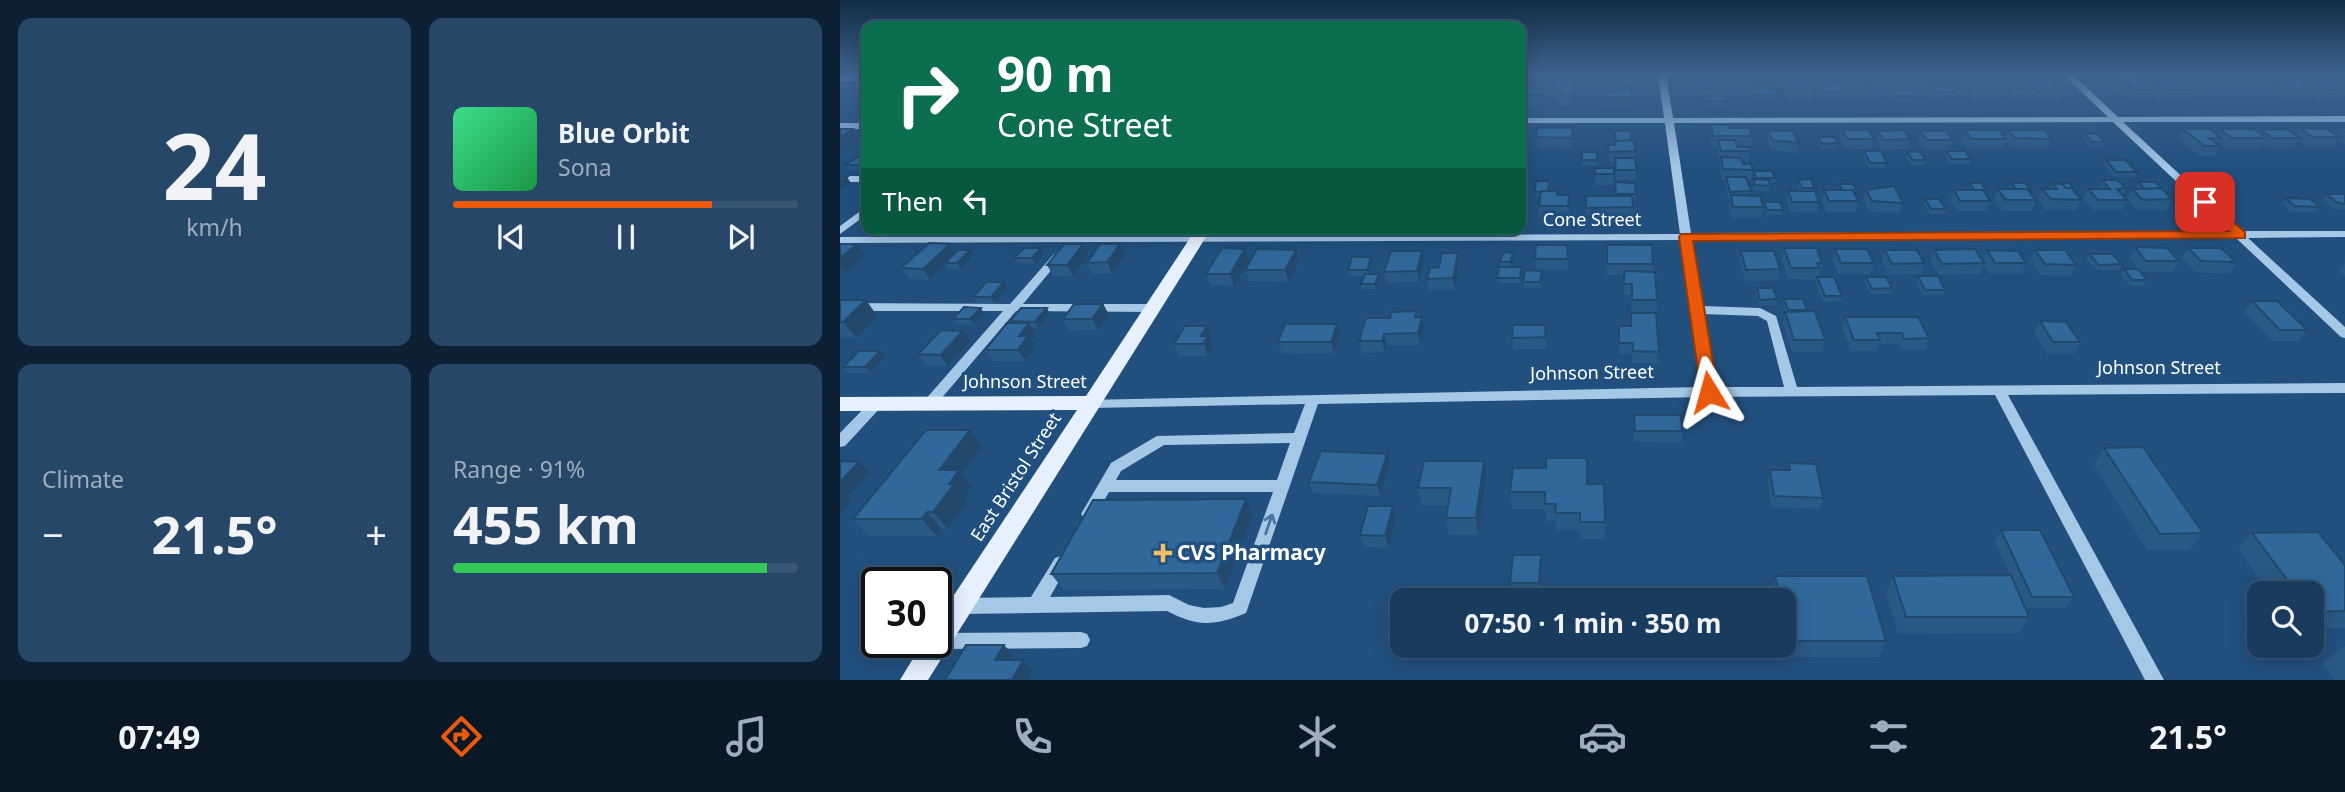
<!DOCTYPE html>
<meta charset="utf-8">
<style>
:root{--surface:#193c5e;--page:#264767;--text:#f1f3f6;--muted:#9fadbc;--line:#375673;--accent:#ea580c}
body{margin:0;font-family:"Noto Sans",sans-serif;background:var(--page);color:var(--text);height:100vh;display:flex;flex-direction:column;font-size:26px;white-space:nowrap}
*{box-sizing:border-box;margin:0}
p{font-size:23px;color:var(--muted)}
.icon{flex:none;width:38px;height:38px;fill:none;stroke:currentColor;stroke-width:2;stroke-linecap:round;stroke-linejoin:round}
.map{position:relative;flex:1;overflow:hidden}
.sheet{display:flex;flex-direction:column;gap:18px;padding:18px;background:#0e2134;width:840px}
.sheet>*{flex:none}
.hud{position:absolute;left:21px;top:21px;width:665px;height:214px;border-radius:14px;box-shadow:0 4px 18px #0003,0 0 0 2px var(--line);background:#0b6e4f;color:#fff;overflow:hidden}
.buttons{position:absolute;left:1407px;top:581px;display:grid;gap:14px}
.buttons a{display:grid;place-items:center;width:77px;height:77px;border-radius:14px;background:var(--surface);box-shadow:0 4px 18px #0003,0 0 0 2px var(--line);font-size:35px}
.speed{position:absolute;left:21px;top:567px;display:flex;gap:14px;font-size:35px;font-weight:700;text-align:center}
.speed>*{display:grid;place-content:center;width:91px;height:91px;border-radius:50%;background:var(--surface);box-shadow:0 4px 18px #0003,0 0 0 2px var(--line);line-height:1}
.speed .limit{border:4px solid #111;border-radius:10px;background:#fff;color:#111}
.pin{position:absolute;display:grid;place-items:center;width:60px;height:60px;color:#fff;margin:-30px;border-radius:14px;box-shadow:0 4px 10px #0006}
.me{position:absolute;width:77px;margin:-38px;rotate:352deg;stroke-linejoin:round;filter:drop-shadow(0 0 5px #0008)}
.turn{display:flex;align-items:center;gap:24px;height:147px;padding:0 21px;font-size:32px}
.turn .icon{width:91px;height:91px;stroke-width:2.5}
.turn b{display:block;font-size:49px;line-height:60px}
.then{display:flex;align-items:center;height:66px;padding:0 21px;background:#0003;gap:14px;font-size:26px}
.big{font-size:52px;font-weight:700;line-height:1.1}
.sheet .tile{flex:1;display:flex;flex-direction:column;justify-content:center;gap:10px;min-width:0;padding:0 24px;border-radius:14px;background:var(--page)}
.sheet .dial{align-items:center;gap:0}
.dial b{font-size:91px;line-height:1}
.song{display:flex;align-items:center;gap:21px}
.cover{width:84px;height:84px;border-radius:10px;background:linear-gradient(135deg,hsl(150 70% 55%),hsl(140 70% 35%))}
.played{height:7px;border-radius:4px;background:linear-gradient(90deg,var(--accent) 75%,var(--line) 75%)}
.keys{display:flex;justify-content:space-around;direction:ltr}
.heat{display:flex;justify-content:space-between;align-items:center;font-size:38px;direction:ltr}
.charge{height:10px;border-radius:5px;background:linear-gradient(90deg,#34c759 91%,var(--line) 0)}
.sheet .tiles{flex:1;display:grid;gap:18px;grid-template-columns:repeat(2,1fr)}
.trip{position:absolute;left:550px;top:588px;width:406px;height:70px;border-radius:14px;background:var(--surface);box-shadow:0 4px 18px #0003,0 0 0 2px var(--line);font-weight:700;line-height:70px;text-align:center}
.dock{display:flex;height:112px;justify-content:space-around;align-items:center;background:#0a1826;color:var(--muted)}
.dock .icon{width:49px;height:49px}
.dock .current{color:var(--accent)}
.dock b{font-size:32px;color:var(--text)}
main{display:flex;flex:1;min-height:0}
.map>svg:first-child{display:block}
</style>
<main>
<section class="sheet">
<div class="tiles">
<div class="tile dial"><b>24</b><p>km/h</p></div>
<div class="tile">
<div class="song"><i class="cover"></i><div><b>Blue Orbit</b><p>Sona</p></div></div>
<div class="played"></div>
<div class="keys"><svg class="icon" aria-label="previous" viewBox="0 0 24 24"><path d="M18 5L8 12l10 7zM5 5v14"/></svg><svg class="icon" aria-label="pause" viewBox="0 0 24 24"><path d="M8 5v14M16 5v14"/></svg><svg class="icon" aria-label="next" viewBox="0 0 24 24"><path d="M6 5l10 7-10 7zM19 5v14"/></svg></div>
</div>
<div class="tile"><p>Climate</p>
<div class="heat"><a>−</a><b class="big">21.5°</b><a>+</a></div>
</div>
<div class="tile"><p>Range · 91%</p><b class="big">455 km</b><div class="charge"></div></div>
</div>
</section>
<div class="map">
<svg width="1505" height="680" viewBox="0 0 1505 680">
<rect width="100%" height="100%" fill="#21507e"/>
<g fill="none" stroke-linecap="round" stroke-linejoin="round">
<path fill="#a5c8e7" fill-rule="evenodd" d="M818 74H826L833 118 1268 117 1223 74H1232L1278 117 1505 116V122H1283L1401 231H1505V237L1408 238 1505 327V338L1501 337 1396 238 852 240 862 306 920 308 936 316 957 387 1505 383V393L1168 395 1324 680H1305L1155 395 869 397 478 404 406 613C375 626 357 627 327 611L121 614 115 611 113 606 115 601 121 598 191 597 215 558 221 556 227 558 229 563 210 597 329 595 349 605 364 608 381 607 393 603 433 492H269L254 518 249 520 244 518 241 514 271 463 317 436 454 433 465 404 251 408 246 406 244 403 246 400 862 387 841 240 0 243V237L840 234 825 123H681V118H824ZM1273 122 1389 231 851 233 834 123ZM863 314 918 316 927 321 944 387H875ZM450 443 437 480H276L281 471 324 445Z
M0 77H26V81H0Z
M0 123H26V129H0Z
M0 176H26V182H0Z
M26 207V215L0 234V226Z
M218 253 223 256 183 304H313L319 308 313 312 176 311 94 407H84L82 404 84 401 163 311H0V303L170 304 214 254Z
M36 399 41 401 43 404 41 407 5 446 0 447V433L31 401Z
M241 632 247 634 250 640 247 646 241 648 98 649 92 647 90 642H96V634L98 633Z"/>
<path fill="#e6f1fd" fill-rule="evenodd" d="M356 229H371L88 680H60L83 642H96V622L237 410 0 411V397L246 396Z"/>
</g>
<path fill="#295985" d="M766 74H788V77H792L791 107H765L766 92H768L769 80H766Z
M852 74H879L878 79 862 80 874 89V93H857L856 80H853Z
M1177 74H1204L1203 77 1222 91 1218 100H1192L1188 96 1186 100H1172L1167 94 1168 89 1185 92 1188 84H1191L1192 82H1185Z
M1264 74H1293L1313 89 1315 83 1354 90 1350 100H1320L1313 94 1311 100H1292L1268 86 1271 80Z
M1442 78 1469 86 1475 78 1491 82 1503 86 1505 83V95L1503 99H1478L1471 94 1468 99H1443L1433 91Z
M733 79 732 105H721V100H716V90Z
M946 84 975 91 973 100H948L945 93Z
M1012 84 1041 91 1039 101H1013L1010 95 1009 101H980L976 94 978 85 1010 91Z
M1132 84 1162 91 1159 101 1135 100 1129 93Z
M1088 87 1121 91 1120 96 1091 98 1086 92Z
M681 88H703L702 105H681Z
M911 88 937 95 936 100H913L911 93Z
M1049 90 1077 96 1076 101H1052L1048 94Z
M864 96 887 102V107L865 106Z
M871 124 889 128 912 136 911 146H897L910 151 909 161H902L903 164 913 170 911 180H907L911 191 910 196 923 207 921 218H892L889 206 890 202 885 188 886 180H882L880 168V162L877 150V146H872L870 134Z
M733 128 732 148 697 147 696 137Z
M1460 128 1497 136 1501 129H1505V145L1497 140 1493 147H1466L1458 141 1454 148H1427L1422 144 1420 148H1385L1379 142 1378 145 1380 146 1374 156H1360L1338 139 1343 129 1377 134 1380 129 1419 133 1421 130 1456 135Z
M1002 130 1034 139 1031 149H1005L1000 140Z
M1125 130 1165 138 1168 130 1212 139 1208 149 1171 148 1166 141 1163 149H1128L1121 140Z
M929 131 959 143 957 153 931 150 927 141Z
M1038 131 1070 139 1068 149 1042 150 1036 141Z
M1080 131 1113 140 1110 150H1084L1078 141Z
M1244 133 1265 142 1262 147H1250L1242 138Z
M978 137 998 143 997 148 981 149 977 142Z
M791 140 795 151 796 180H776L775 162H769L768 145H775Z
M1024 151 1047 163 1046 168H1029L1023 156Z
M1106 151 1131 159 1129 164H1110L1105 156Z
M742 152H757V165H742Z
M1067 152 1086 160 1084 165H1072L1066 157Z
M26 157V170H9L5 165Z
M1266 160 1297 172 1294 177H1274L1263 165Z
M755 168H774V185H755Z
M914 171 935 178 934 183H930L929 191H914L913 176Z
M958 180 974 188V191L979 202 977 213 950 212 947 201 948 191H960L957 185Z
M1262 180 1286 188 1283 195 1287 200 1282 210H1253L1243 199 1248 189H1258Z
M775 182 795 183 796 200H793V218H746V196H775Z
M1298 182 1332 199 1327 210H1298L1287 199 1292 189H1297L1296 187Z
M1130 183 1147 192 1146 195 1150 201 1146 211H1117L1110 200 1114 190H1129L1128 189Z
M1171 183 1192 191 1191 194 1196 200 1192 211H1162L1154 200 1158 189H1170L1169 188Z
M1212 183 1236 191 1235 193 1241 200 1236 210H1206L1198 199 1202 189H1210Z
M681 184 687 189 685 198H681Z
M999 184 1018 193 1017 197 1018 201 1016 212H986L982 201 984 190H998Z
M709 186V191L718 195H729V217H699L700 197H695V192Z
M1026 190 1063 203 1060 213 1030 212 1024 200Z
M1486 194H1505V209H1494L1483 199Z
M1445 198 1480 207 1476 212H1451L1442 203Z
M1085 199 1106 209 1104 214H1090L1084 205Z
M924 202 943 210 942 215H926L923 207Z
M243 244 249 255 233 276H213L207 265Z
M727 245 728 270H696L695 259Z
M767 245 813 264V272L817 300 816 312H792L791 295H784V275H767Z
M1295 247 1339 261 1333 272H1300L1289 258Z
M201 248 204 254 195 264 177 263 174 258Z
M944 248 982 263 980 274H978L976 280 948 279 942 258Z
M1348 248 1396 262 1389 274 1355 272 1342 258Z
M995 249 1034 263 1031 274H998L992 260Z
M456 250 459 261 449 282 409 281 405 270Z
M1045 250 1084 263 1081 274 1048 275 1042 261Z
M1094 250 1143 261 1147 250 1186 263 1182 274H1150L1144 264 1140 274 1098 275 1090 261Z
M1195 250 1236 265 1230 276 1200 275 1190 261Z
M582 251 584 262 579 282 547 283 544 272Z
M901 251 940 269 938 280 905 281 900 262Z
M115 253 133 255 120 269H108L106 264 90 280 69 279 61 268Z
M618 253 619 263 615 290H589L587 279Z
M1249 254 1282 264 1279 270H1256L1247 260Z
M285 255 272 273 252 274 247 263Z
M531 257 532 262 529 274 540 280 536 289H522L521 284 524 276H509L508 270Z
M674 258 671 267H681L680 283H658L657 278 660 267V262Z
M409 260 394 286 370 285 366 274Z
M1505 263V276L1499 271Z
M1284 269 1307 280 1303 286 1289 285 1281 274Z
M702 271 701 288H684L683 282Z
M1078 276 1105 290 1103 295H1083L1076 282Z
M977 277 1002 296 1000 301 983 302 976 283Z
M1026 277 1052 288 1051 294H1030L1025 283Z
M164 282 167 288 154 303H137L133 297Z
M917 288 937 299 936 305H919L916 294Z
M944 299 967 310 966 311 985 340 982 352H952L943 323 945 312 943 305Z
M0 300 38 317 16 338H0Z
M1412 301 1467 330 1458 341H1432L1404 312Z
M263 304 269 315 258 330 229 331 223 319Z
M577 311 578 317H582L584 329 580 345H547L545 352 522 353 519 341 550 318Z
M791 313 819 352 818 363H792V354H779V326H790Z
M144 314 134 325 116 324 113 319Z
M210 314 199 328 192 327 196 334 191 340 195 347 185 361H153L145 350 171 323 170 321Z
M1005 317 1089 338 1085 350H1061L1058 344H1039L1036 351H1011L1002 328Z
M1200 321 1240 342 1234 354H1207L1194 333Z
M500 335 494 353 442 354 438 342Z
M706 336V349H673L672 338Z
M372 337 370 340 373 347 368 356H339L334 344Z
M130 342 108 366H86L78 354Z
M45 357 30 373H8L3 367Z
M794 415 842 431 841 443 794 442Z
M142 447 122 474 132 487 125 497 128 501 108 529H102L97 536H29L13 519Z
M1264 448 1363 533 1349 550H1307L1254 465Z
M644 461 646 478 638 535H609L606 518 608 505H582L578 488Z
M949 463 983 498 980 509 931 507 928 481 930 470H947Z
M550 465 540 496 473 493 469 482Z
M748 484 765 522V539H740V530H716V521H706L705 509H672L670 492Z
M406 499 413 516 385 589 224 590 211 574Z
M553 506 556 518 549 548 524 547 520 535Z
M1161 530 1234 597 1226 608H1186L1189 617 1179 633 1058 634 1046 593 1053 576 1170 575 1155 542Z
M1412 533 1505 565V628H1472V593H1429L1398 549Z
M701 555 702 567 700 594H671L670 583Z
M935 576 1046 641 1039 657H943L941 646H943V600H932L931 593Z
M1501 647H1505V680H1494L1482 664Z"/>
<path fill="#22496c" d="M12 129 19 139 0 152V137Z
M7 177 11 183 0 190V182Z
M17 244 25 255 5 273 0 266V258Z
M110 244 116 255 105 263 106 264 90 280 83 269Z
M243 244 249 255 233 276 227 265Z
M280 244 285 255 272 273 267 262Z
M201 248 204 254 195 264 192 258Z
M405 249 409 260 394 286 390 274Z
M130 250 133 255 120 269 117 263Z
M456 250 459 261 449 282 445 270Z
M582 251 584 262 579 282 577 271Z
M618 253 619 263 615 290 613 278Z
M673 253 674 258 671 268 670 262Z
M531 257 532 262 528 276 527 270Z
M539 274 540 280 536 289 535 284Z
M164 282 167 288 154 303 151 297Z
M26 300 38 317 16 338 3 322Z
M263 304 269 315 258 330 252 319Z
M141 308 144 314 134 325 130 319Z
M207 308 210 314 199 328 195 322Z
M582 317 584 329 580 345 578 333Z
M189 323 196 334 191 340 195 347 185 361 178 350 179 336Z
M497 324 500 335 494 353 491 342Z
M367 326 372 337 370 340 373 347 368 356 361 336Z
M123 331 130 342 108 366 100 355Z
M544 334 547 345 545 352 542 341Z
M40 351 45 357 30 373 25 367Z
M130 430 142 447 122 474 132 487 125 497 128 501 108 529 93 512 99 470Z
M547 454 550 465 540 496 537 485Z
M644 461 646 478 638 535 636 518Z
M19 462 29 473 8 497 12 502 0 516V482Z
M406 499 413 516 385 589 377 573Z
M553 506 556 518 549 548 545 536Z
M87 512 102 529 97 536 82 519Z
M701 555 702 567 700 594 699 583Z
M164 645 174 656 166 671 155 660Z
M183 660 193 671 188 680H172Z"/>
<path fill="#30689b" stroke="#22496c" stroke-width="2" d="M766 74H788L789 75H766Z
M1293 74 1315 90H1297L1272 77Z
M792 77 793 85 768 84 769 78Z
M1207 77 1222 91H1195L1188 84H1200L1193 78Z
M1442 78H1456L1474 89H1449L1438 82H1449Z
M1475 78 1486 79 1491 82H1481Z
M716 79H733L732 95H721V90H716Z
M856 80H873L874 89 857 88Z
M1342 81 1354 90H1325L1315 83Z
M1000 82 1011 92H982L978 85Z
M1472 82H1496L1505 87V89L1484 90Z
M946 84H971L975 91H949Z
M1012 84 1037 85 1041 91H1015Z
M1132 84H1156L1162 91H1138Z
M1088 87H1117L1121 91 1093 94Z
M681 88H703L702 95H681Z
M911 88H934L937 95H914Z
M775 89H791V97H765L766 92H775Z
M1168 89H1183L1188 95H1173Z
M1049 90H1072L1077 96H1053Z
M864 96H886L887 102 865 101Z
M871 124 889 125V128H910L912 136H873Z
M697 128H733L732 138 696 137Z
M1460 128 1487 129 1499 137H1472Z
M0 129H12L0 137Z
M1343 129H1369L1381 138H1369L1380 146H1365Z
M1380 129H1414L1426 138H1391Z
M1447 129 1460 138H1433L1421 130Z
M1002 130H1028L1034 139H1007Z
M1064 130 1070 139 1044 140 1038 131Z
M1125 130H1159L1166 139H1131Z
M1168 130H1204L1212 139 1175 138Z
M775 131H790L791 140 776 141Z
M929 131H953L959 143 932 140Z
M1080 131H1106L1113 140H1087Z
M1244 133 1257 134 1265 142H1252Z
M978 137H994L998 143 982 144Z
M794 140 795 151 769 152 768 145H775V141Z
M878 140H895L897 147H909L910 151H881Z
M1024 151H1041L1047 163H1030Z
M1079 151 1086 160H1073L1067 152Z
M1106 151H1125L1131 159H1112Z
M742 152H757V160H742Z
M18 157H26V163L23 165H5Z
M881 157 901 158 903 164H911L913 170 883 169Z
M775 158H795L797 170H776Z
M1266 160H1285L1297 172H1276Z
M755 168H774V174H755Z
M914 171H932L935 178H916Z
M0 177H7L0 182Z
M886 177H906L911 191 890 192Z
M914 179 929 180 930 186 915 185Z
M971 179 974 188H962L958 180Z
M1262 180H1277L1286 188 1277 189 1287 200H1258L1248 189H1270Z
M696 181H709L708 191 695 192Z
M775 182 795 183 796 194H776Z
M1298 182H1315L1324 191 1321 188 1305 189Z
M1130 183H1141L1147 192H1144L1143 190H1134Z
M1171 183H1185L1192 191H1189L1187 189H1176Z
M1212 183 1222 184 1226 188H1232L1241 200 1211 199 1202 189H1217Z
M1217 183H1229L1236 191H1234L1232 188H1226L1222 184Z
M681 184H687L685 193H681Z
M999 184H1013L1018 193H1015L1013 190H1002Z
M1054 186 1063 203 1032 201 1026 190Z
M1321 188 1332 199 1303 200 1292 189Z
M1158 189H1187L1196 200H1166Z
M984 190H1013L1018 201H989Z
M1114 190H1143L1150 201H1120Z
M701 191H717V195H729L728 206H699Z
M948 191H975L979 202H952Z
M1486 194H1505V204L1498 203Z
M891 195 920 196 923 207H893Z
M746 196H792L793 207 746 208Z
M1445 198 1470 199 1480 207 1455 206Z
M1085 199H1099L1106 209H1091Z
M924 202H940L943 210H927Z
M89 243 110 244 83 269 61 268Z
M0 244H17L0 258Z
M224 244H243L227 265H207Z
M260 244H280L267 262 247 263Z
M696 245H727L728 259H695Z
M767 245H812L813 264H767Z
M1295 247 1327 248 1339 261H1306Z
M184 248H201L192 258H174Z
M382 248 405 249 390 274H366Z
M944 248H977L982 263H977L979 268H951Z
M1348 248H1381L1396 262 1361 261Z
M417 249 456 250 445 270H405Z
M995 249H1027L1034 263H1001Z
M1135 249 1144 263 1102 264 1094 250Z
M118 250H130L117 263H105Z
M1045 250H1077L1084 263 1052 264Z
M1147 250 1178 251 1186 263H1155Z
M1195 250H1225L1236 265 1205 264Z
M551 251H582L577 271 544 272Z
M901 251H934L940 269 906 270Z
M663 252 673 253 670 262H660Z
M602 253H618L613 278 587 279 590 268 599 267Z
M1249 254H1272L1282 264 1259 265Z
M512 257H531L527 270H508Z
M659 267H681L680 278H657Z
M1284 269H1298L1307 280H1292Z
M685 270 702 271 700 282H683Z
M784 271 815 272 817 300H792V284H784Z
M525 274H539L535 284H521Z
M1078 276H1098L1105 290H1085Z
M977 277H994L1002 296H985Z
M1026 277H1046L1052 288 1032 289Z
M146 282H164L151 297H133Z
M917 288H933L937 299 920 300Z
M944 299H963L967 310H948Z
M0 300H26L3 322H0Z
M1412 301H1437L1467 330H1440Z
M234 304H263L252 319H223Z
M124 307 141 308 130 319H113Z
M181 308H207L195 322 170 321Z
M577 311 575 317H582L578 333 544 334 542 341H519L526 318H550L551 312Z
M975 311 985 340H954L945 312Z
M791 313H816L819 352 793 351V343H779V326H791Z
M1005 317H1078L1089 338 1064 339 1062 333H1037L1040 340H1014Z
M1200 321 1226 322 1240 342H1213Z
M167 323H189L179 336H188L178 350H145Z
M445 324H497L491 342H438Z
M673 325H706L705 337 672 338Z
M345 326H367L361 336H368L363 344H334Z
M101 330 123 331 100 355 78 354Z
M19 351H40L25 367H3Z
M794 415H841L842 431H795Z
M86 430H130L99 470H119L109 484H114L93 512H87L82 519H13Z
M1303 447 1363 533 1320 534 1264 448Z
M481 451 547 454 537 485 469 482Z
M706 458H747V484H764L765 522H740V513H715L716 504H705V492H670L673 468H706Z
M0 461 19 462 0 482Z
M584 461H644L636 518H606L611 488H578Z
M949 463 976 464 983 498 934 496 930 470H950Z
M406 499 377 573 211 574 253 500Z
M528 506H553L545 536 520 535Z
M1161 530H1200L1234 597H1192Z
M1478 532 1505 565V611L1472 612V593H1457L1412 533Z
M673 555H701L699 583H670Z
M1171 575 1189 617H1066L1053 576Z
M935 576H1027L1046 641H948L943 618V600H940Z
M126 645H164L155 660H183L172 680H105Z"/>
<defs><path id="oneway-shaft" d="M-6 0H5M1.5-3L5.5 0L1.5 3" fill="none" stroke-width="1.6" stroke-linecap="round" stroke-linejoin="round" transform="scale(1.75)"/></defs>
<use stroke="#49749e" href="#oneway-shaft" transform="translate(429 524) rotate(-71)"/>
<linearGradient id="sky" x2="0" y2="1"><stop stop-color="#122c45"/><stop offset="0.44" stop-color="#3d648f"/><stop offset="1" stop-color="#3d648f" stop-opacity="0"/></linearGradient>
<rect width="1505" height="169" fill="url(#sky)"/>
<path fill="#ea580c" stroke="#983908" stroke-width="2" d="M1365 198 1405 232V238L853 241 878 392 869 398 861 392 839 237 841 234 1388 231 1360 205V199Z"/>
<path fill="#f3c066" stroke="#21507e" stroke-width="2.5" d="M319.5 542.5h7v7h7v7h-7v7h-7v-7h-7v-7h7z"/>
<g text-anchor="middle" stroke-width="7" stroke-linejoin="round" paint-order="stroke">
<g font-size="18" fill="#fff" stroke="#21507e">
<text x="752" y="226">Cone Street</text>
<text x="1319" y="374">Johnson Street</text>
<text transform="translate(752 373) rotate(-1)" y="6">Johnson Street</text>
<text x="185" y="388">Johnson Street</text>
<text transform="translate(176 477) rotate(-57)" y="6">East Bristol Street</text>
</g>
<g font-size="21" font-weight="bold" fill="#fff" stroke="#21507e" text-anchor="start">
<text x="337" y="560">CVS Pharmacy</text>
</g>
</g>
</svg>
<div class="buttons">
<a><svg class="icon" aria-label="search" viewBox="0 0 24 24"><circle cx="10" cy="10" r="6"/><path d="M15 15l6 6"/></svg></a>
</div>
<div class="speed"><div class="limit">30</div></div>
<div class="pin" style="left:1365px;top:202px;background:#d93025"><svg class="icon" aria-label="arrive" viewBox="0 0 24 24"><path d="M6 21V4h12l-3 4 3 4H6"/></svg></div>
<svg class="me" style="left:869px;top:392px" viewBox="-20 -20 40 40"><path d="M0-17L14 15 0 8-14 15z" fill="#ea580c" stroke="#fff" stroke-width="4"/></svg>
<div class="trip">07:50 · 1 min · 350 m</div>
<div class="hud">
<div class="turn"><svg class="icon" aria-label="right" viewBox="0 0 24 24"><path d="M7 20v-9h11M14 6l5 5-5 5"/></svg><div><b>90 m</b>Cone Street</div></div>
<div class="then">Then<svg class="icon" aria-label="left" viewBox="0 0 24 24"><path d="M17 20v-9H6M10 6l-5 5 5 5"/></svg></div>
</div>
</div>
</main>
<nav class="dock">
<b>07:49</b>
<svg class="icon current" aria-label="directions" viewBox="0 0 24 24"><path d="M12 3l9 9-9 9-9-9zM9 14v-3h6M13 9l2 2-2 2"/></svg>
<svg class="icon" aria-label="music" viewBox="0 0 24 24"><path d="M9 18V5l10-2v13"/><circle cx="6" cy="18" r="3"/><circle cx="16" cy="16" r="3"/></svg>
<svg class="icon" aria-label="phone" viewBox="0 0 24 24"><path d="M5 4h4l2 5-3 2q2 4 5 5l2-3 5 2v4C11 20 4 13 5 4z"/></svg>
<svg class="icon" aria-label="climate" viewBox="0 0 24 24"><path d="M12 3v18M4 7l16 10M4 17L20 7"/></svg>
<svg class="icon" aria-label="car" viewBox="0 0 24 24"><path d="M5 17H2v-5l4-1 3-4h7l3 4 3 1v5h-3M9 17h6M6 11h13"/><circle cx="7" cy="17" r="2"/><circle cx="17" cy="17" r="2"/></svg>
<svg class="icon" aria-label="filters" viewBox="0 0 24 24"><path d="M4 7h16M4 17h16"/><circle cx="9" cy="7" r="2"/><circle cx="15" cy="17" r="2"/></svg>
<b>21.5°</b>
</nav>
